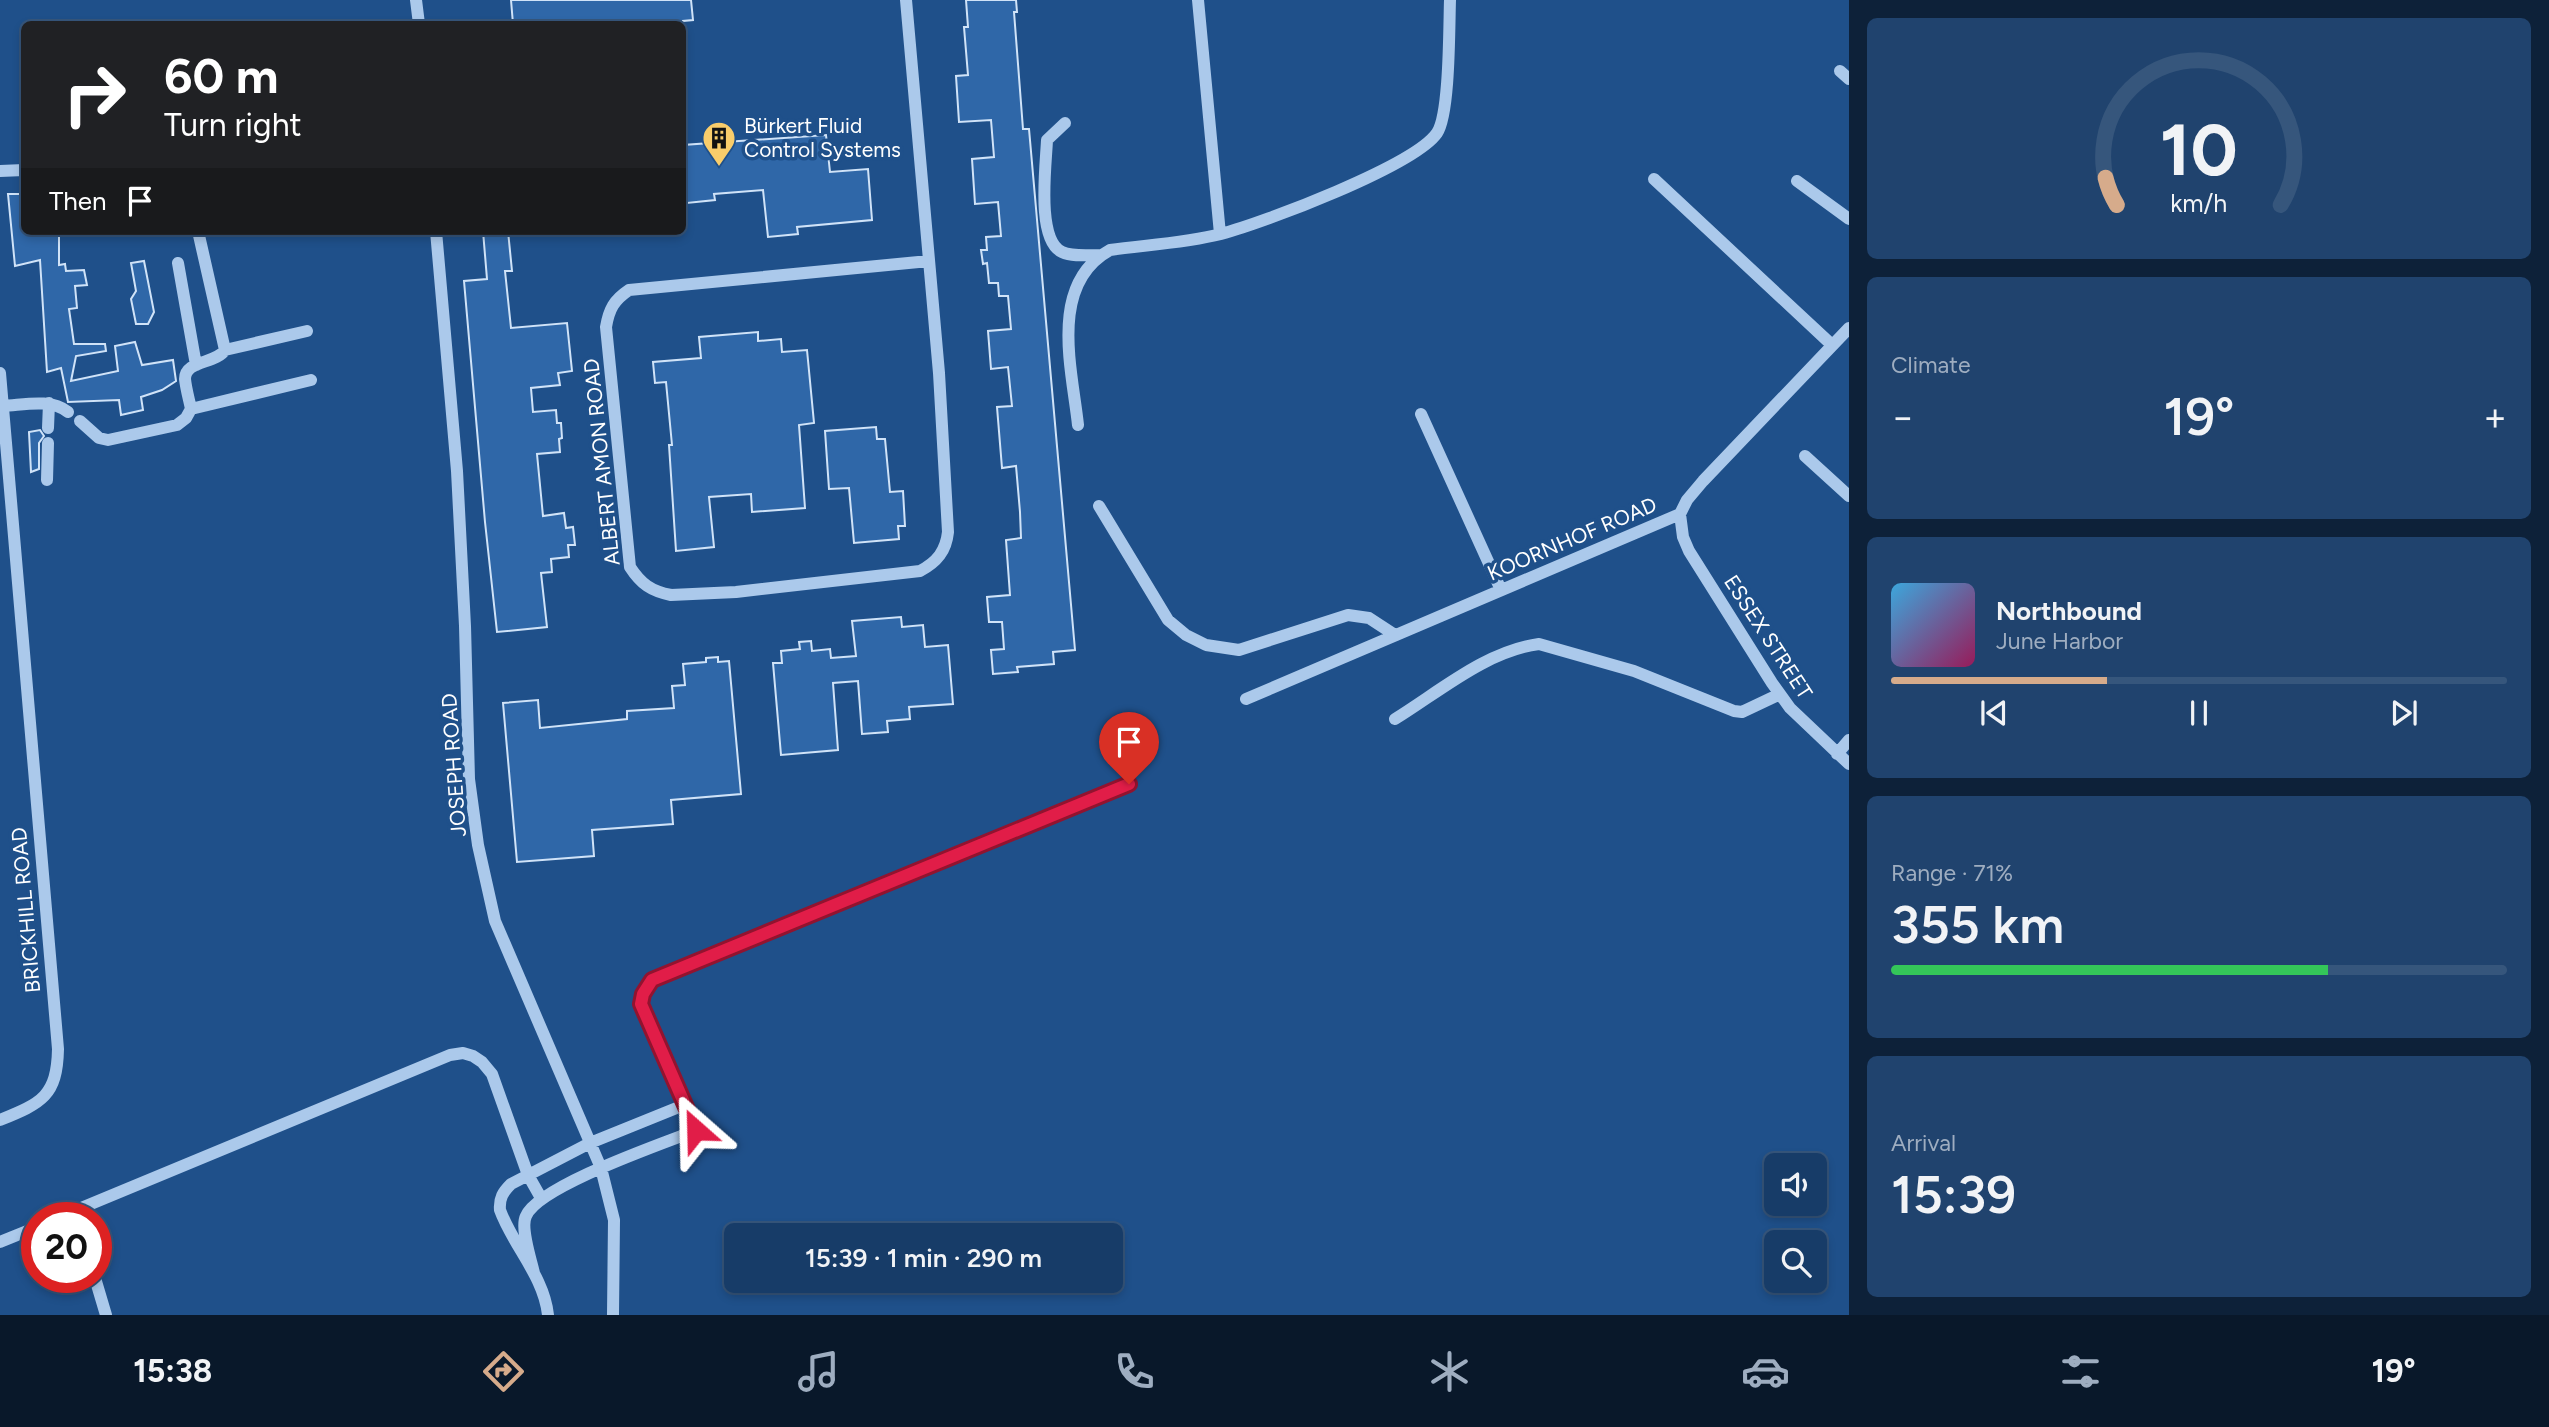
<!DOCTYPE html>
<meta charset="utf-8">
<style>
:root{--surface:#173c68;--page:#20436e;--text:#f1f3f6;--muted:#9eadc0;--line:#36567c;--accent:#d6ab8b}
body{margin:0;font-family:Figtree,sans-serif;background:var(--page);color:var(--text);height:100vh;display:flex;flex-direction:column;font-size:26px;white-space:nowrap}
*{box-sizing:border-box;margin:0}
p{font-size:23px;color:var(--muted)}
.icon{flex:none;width:38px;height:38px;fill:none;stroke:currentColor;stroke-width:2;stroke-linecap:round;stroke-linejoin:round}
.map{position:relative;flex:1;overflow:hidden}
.side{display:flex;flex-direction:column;gap:18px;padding:18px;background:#0d2139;width:700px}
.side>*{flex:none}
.banner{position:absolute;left:21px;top:21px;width:665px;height:214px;border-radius:10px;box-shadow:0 4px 10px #0003,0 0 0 2px var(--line);background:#202124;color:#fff;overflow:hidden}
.fabs{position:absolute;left:1764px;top:1153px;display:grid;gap:14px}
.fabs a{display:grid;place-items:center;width:63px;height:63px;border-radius:10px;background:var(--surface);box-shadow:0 4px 10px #0003,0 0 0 2px var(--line);font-size:35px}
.speed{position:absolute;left:21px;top:1202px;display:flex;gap:14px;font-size:35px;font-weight:700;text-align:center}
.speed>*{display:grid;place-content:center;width:91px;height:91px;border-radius:50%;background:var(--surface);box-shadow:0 4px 10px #0003,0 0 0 2px var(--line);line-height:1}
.speed .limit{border:10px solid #d22;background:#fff;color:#111}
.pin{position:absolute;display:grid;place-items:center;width:60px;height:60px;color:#fff;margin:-72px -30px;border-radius:50% 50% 50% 0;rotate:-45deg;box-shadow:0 0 7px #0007}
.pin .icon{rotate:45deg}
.me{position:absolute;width:77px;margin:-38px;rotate:335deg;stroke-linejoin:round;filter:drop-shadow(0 0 5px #0008)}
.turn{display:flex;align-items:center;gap:24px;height:147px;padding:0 28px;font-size:32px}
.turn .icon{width:91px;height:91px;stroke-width:2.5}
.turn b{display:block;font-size:49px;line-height:60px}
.then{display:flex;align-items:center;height:66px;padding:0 28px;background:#0003;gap:14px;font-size:26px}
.big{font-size:52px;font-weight:600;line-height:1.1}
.side .widget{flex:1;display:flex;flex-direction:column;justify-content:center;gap:10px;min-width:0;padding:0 24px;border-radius:10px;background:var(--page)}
.side .dial{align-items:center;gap:0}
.dial svg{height:182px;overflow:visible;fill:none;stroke:var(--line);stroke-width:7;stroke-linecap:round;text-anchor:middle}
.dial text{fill:var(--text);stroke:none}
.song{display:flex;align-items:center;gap:21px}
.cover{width:84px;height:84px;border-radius:10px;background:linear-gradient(135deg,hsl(200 70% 55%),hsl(330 70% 35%))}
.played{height:7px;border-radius:4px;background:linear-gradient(90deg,var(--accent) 35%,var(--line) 35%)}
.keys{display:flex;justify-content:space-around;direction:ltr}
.heat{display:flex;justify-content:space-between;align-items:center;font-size:38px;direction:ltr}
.charge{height:10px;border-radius:5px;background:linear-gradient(90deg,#34c759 71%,var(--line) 0)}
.trip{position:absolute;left:724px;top:1223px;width:399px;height:70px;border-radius:10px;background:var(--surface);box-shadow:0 4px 10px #0003,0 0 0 2px var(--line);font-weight:600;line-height:70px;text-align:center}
.tab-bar{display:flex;height:112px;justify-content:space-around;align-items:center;background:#09182a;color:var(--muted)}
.tab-bar .icon{width:49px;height:49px}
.tab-bar .selected{color:var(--accent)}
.tab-bar b{font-size:32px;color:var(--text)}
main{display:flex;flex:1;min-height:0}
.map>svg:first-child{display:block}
</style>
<main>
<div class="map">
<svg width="1849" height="1315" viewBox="0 0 1849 1315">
<rect width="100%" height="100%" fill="#1f508a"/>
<path fill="#2f67a8" stroke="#d0e3f8" stroke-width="2" d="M511 0H691L693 20 683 21V24H513Z
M966 0H1016L1017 12H1014L1023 129H1029L1075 650 1053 652 1054 664 1017 667 1018 672 993 674 991 650 1004 649 1002 622H989L987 597 1010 595 1006 540 1021 538 1020 512 1016 466 1002 468 997 407 1012 406 1008 367 991 369 988 331 1011 329 1008 296H999L998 283H989L987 263 983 264 981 250H987L986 237 1001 236 998 202 975 204 972 159 994 157 991 120 959 122 956 76 968 75 964 27H968Z
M826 135 830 172 868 169 872 220 797 227 798 234 768 237 763 190 714 194 715 200 687 203 683 145Z
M8 194H24V231H59V265L65 264 66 271 84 270 87 285 75 286 77 308 69 309 74 344H105L106 351 76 356 71 381 118 371 115 346 135 342 142 365 173 360 176 381 162 390 141 397 143 410 121 415 119 400 68 402 61 368 47 372 40 260 15 266Z
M483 231H508L512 271H505L511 328 567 323 572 371 558 373 560 385 531 388 533 412 556 410 557 423H561L562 438 559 439 560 452 537 454 543 516 564 513 566 528 573 527 575 545H568L569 557 551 559 552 572 541 573 547 627 497 632 485 522 464 281 487 279Z
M144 261 154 312 148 324H136L131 299 136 291 131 263Z
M758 332V341L781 339 782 352 807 350 814 423 799 425 805 508 752 512 751 494 709 497 714 547 676 551 669 445H672L666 382 655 383 653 362 701 358 699 337Z
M876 427 877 439H885L890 492 903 491 905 526H898L899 539 854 543 849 488 829 489 825 431Z
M40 430 44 436 39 443V469L31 472 29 432Z
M901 617 902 627 923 625 925 647 948 645 953 704 909 707 910 719 887 721 888 732 862 734 858 681 833 683 838 750 781 755 773 663H782L781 651 800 649 799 642 811 641 812 651 830 649 831 658 856 656 852 621Z
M718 657V662L729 661 741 794 671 800 673 824 592 830 594 856 517 862 503 703 538 700 540 728 627 719V711L674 708 672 686 685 685 683 664 706 662V658Z"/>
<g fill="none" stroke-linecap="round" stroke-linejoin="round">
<path stroke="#abc9eb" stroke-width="12" d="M416 0 419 24
M906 0 939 373 948 532C946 551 937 562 920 571L736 592 671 595C651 591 641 584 630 567L606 327C609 309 614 300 629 290L929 261
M1198 0 1220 234
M1840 71 1849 79
M1065 123 1047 140C1046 165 1036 240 1062 252 1073 257 1088 255 1101 255
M0 171 24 170
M1654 179 1832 345
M1797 181 1849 219
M436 231 457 471 465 626 469 779 478 845 495 921 601 1168 614 1220 613 1315
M178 263 196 365
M225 350 307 331
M0 373 58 1049C57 1096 42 1103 0 1120
M3 406C24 405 50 398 68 412
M191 409 311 380
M1421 414 1501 590
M80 421 99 438 108 440 177 425 186 418 191 409C189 399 186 389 185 379 185 360 216 364 225 350L198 231
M1078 425C1072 369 1048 284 1110 250 1146 245 1185 243 1221 234 1263 223 1414 166 1437 133 1450 114 1449 26 1450 0
M48 428 49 403
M1805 456 1849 496
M47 480 48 443
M1099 506 1168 620 1186 635 1206 645 1239 650 1348 615 1369 618 1395 635
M1680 514 1683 537 1689 551 1772 683 1790 708 1849 764
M1246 699 1680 514 1687 500 1703 481 1849 328
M1395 719C1439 692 1486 651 1539 644L1634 671 1734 711 1742 712 1780 694
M1837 754 1849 740
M57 1218 450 1055 463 1053 473 1056 482 1062 492 1074 528 1175 541 1198
M0 1242 37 1227
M534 1273C531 1259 520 1228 526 1216 538 1186 664 1143 697 1130L641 1004 643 994 652 980 1129 784
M95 1278 106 1315
M548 1315C544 1276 513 1246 500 1210 499 1198 503 1192 511 1184L590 1143 684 1105"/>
</g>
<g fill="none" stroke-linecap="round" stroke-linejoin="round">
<defs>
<path id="route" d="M696 1130 641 1004 643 994 652 980 1129 784"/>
</defs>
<use href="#route" stroke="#92132f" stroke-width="18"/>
<use href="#route" stroke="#e11d48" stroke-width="12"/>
</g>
<defs>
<symbol id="building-pin" viewBox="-11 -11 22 30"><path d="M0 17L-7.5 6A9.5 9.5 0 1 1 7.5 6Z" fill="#f9cd6b" stroke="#1f508a"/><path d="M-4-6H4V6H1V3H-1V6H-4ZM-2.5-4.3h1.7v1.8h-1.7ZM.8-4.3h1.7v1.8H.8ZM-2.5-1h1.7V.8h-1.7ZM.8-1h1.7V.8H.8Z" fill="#111"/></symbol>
</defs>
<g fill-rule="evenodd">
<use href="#building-pin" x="700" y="119" width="38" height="52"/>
</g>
<g text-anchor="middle" stroke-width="7" stroke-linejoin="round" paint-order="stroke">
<g font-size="21" fill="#fff" stroke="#1f508a" text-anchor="start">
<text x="744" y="133">Bürkert Fluid<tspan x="744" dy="24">Control Systems</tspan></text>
</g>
<g font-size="21" fill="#fff" stroke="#1f508a">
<text transform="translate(602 462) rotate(-96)" y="7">ALBERT AMON ROAD</text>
<text transform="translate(1572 539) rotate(-23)" y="7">KOORNHOF ROAD</text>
<text transform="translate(1768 637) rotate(57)" y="7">ESSEX STREET</text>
<text transform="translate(454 765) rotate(-94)" y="7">JOSEPH ROAD</text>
<text transform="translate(26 910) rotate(-95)" y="7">BRICKHILL ROAD</text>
</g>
</g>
</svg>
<div class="fabs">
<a><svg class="icon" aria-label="sound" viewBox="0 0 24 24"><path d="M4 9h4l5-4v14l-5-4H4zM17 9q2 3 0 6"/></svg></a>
<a><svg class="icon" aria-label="search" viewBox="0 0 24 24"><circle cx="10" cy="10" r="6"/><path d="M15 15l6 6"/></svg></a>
</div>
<div class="speed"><div class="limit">20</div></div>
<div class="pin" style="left:1129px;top:784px;background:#d93025"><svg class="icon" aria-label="arrive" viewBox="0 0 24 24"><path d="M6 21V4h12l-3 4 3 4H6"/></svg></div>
<svg class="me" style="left:696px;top:1130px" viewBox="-20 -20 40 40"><path d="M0-17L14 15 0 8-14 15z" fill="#e11d48" stroke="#fff" stroke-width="4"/></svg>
<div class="trip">15:39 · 1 min · 290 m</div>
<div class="banner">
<div class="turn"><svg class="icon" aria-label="right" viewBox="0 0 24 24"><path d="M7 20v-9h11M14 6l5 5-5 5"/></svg><div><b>60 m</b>Turn right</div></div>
<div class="then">Then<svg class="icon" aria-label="arrive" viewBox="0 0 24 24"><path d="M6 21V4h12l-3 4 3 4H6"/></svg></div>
</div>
</div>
<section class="side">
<div class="widget dial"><svg viewBox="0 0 100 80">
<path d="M14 69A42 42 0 1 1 86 69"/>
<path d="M14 69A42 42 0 0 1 9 57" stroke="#d6ab8b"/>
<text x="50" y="56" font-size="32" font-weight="700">10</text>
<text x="50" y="72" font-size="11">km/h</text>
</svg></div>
<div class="widget"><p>Climate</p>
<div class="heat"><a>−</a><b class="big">19°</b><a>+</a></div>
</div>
<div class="widget">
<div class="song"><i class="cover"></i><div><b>Northbound</b><p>June Harbor</p></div></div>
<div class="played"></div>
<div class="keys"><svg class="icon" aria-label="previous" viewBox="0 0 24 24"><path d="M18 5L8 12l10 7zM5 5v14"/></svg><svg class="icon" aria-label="pause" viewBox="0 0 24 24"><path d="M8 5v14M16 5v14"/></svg><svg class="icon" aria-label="next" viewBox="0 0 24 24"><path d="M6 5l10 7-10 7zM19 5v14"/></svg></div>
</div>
<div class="widget"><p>Range · 71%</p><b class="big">355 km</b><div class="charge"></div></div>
<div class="widget"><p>Arrival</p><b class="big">15:39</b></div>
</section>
</main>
<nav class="tab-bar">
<b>15:38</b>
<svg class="icon selected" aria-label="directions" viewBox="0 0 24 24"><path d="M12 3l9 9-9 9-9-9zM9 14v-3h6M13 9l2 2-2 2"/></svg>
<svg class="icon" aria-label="music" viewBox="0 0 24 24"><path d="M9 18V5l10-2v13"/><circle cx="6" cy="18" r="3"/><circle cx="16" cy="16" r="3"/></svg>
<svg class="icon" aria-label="phone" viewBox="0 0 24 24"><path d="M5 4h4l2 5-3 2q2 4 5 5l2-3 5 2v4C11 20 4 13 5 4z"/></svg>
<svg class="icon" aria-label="climate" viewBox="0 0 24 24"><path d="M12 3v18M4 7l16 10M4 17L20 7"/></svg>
<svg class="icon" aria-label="car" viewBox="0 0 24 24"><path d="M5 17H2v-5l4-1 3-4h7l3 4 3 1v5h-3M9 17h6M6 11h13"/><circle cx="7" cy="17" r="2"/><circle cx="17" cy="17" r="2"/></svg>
<svg class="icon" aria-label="filters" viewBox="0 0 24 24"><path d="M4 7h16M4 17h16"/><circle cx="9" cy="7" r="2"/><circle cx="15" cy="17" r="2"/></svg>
<b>19°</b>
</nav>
